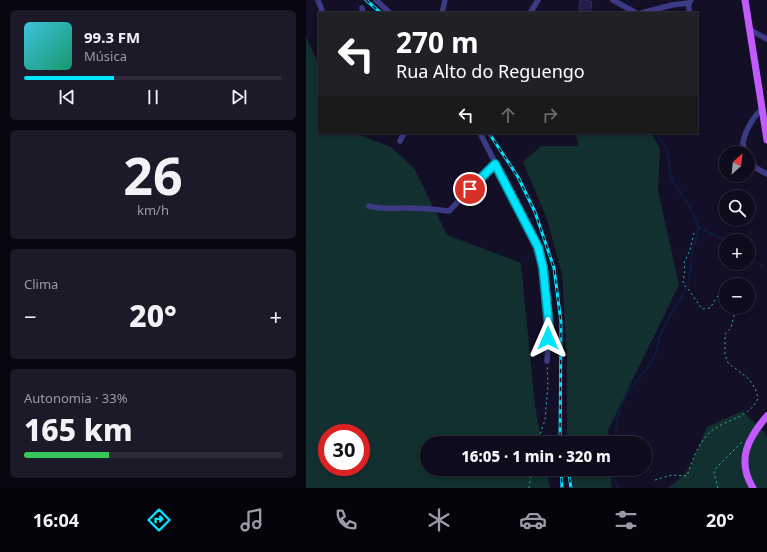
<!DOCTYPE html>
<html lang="pt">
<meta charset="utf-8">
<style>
:root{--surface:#0e0b1c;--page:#1c1929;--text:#f1f3f6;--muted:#9b9ba3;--line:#2e2b3b;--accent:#00e5ff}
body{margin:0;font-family:"Noto Sans",sans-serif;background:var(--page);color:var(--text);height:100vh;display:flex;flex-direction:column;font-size:15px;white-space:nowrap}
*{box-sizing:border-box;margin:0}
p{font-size:13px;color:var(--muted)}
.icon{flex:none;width:22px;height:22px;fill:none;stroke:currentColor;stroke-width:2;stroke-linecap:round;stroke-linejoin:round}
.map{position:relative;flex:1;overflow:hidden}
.details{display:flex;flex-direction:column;gap:10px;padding:10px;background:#08060f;width:306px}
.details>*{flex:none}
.hud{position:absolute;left:12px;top:12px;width:380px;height:122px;border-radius:0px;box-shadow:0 2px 6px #0003,0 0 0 1px var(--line);background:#202124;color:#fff;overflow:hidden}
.needle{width:26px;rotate:27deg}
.fabs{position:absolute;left:413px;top:146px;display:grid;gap:8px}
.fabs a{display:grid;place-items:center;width:36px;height:36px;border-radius:50%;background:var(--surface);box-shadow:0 2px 6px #0003,0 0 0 1px var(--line);font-size:20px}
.speed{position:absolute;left:12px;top:424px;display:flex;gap:8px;font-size:20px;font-weight:700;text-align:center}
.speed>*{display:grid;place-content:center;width:52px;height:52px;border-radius:50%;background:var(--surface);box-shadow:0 2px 6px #0003,0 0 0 1px var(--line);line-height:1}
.speed .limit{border:6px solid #d22;background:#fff;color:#111}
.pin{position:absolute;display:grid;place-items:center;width:34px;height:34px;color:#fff;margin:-17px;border:2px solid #fff;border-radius:50%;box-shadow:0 1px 4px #0007}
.me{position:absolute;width:44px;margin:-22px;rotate:0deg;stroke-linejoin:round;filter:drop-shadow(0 0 3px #0008)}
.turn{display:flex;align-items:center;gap:14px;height:84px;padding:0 12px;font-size:18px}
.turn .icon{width:52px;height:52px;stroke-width:2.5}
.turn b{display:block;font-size:28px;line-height:34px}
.lanes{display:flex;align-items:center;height:38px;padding:0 12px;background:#0003;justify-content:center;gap:20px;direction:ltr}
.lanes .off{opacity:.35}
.big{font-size:30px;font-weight:800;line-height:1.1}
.details .widget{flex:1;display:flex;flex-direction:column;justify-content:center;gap:6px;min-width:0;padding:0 14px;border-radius:6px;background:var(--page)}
.details .dial{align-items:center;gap:0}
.dial b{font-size:52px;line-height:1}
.song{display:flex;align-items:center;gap:12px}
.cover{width:48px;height:48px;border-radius:6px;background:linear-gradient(135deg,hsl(190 70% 55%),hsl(160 70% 35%))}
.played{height:4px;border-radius:2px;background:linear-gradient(90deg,var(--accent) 35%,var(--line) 35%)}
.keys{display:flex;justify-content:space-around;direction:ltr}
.heat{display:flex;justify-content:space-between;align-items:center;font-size:22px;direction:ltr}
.charge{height:6px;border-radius:3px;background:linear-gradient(90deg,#34c759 33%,var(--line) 0)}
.trip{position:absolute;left:114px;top:436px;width:232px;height:40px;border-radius:20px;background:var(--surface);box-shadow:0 2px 6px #0003,0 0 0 1px var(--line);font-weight:800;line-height:40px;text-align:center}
.menu{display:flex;height:64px;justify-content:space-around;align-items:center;background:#06040b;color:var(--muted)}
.menu .icon{width:28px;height:28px}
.menu .active{color:var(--accent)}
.menu b{font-size:18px;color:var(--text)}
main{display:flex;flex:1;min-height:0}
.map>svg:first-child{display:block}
</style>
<main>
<section class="details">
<div class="widget">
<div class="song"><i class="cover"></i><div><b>99.3 FM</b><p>Música</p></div></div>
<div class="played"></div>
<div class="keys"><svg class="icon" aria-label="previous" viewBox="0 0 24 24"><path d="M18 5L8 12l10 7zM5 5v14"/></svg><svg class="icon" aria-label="pause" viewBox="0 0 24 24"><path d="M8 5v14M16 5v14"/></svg><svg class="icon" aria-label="next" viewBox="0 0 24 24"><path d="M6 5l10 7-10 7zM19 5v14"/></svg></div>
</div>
<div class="widget dial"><b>26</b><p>km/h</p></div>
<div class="widget"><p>Clima</p>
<div class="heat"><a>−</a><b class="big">20°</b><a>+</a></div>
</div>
<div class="widget"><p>Autonomia · 33%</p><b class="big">165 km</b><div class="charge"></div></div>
</section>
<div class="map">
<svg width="461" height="488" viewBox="0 0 461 488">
<rect width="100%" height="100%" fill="#130f26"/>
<path fill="#12302f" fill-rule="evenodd" d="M0 36 13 66V133H49L85 147 108 168 141 235 215 263 229 406 236 443H121V469H240L244 488H0ZM21 433H55V467H21Z
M269 133H345L354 148 352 190 373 285 302 430 303 443H262L261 434V359L256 274 241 219 217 162 235 146H273Z
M436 411 458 432 461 437V488H361L368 484 383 469 401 427Z
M265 469H304L306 488H267Z"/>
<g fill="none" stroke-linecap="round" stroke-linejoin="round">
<path stroke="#0a1f44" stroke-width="1.5" d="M320 0 329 10
M392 227 412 237 425 241
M442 258 449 260 457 267
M309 443C309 424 314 401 326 386 333 376 343 368 348 357 352 349 352 339 356 331 363 315 375 302 381 286 385 275 385 262 386 250 388 243 393 235 392 227 389 208 373 195 366 179 363 174 363 167 363 161 363 149 357 142 348 133
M308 469 307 477 311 488"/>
</g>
<path fill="#241b47" stroke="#3b2d73" d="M274 0H282V1L286 2 284 13H279V12L273 10Z"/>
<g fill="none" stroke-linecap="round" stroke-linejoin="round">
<path stroke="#2fb8b0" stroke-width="1" stroke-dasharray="2 3" stroke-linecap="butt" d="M388 233 384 250 378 263 379 271 377 282 379 286 383 290 396 309 404 308 415 291 420 293
M231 443 239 420 242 385 241 365
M349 480 366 475 381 476C386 461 391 446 402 434 415 420 444 419 452 398L449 388 443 379 422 363 419 355V334L425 328 430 307
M223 488 226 469
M412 488 408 473 409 469 436 442"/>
<path stroke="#3d3a85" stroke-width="5.5" d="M12 0 17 13
M70 0 84 13
M307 0 330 13
M56 8 57 13
M136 13 139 0
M224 13 232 0
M335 13 366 5 383 3
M383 13V3L385 0
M444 30 461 39
M174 133 232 247 237 267 243 327 241 361
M94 141 98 133
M440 153C439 150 437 147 437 143 438 134 448 114 456 110
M442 157 450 168 461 174
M63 206C77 210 88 208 101 208 115 208 129 209 143 211L189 164"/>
<path stroke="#c25bff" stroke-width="7" d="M439 0 461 140
M447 488C430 460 442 438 461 416"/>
<defs>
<path id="rail" d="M60 0 75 13
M183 133 212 177 229 212 248 268 255 322 254 443
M255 469 256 488
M262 469 265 488"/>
</defs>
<use href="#rail" stroke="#00e5ff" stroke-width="3"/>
<use href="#rail" stroke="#130f26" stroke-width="1.5" stroke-dasharray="4.5" stroke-linecap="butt"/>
</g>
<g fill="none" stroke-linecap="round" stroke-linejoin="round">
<defs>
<path id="route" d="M164 189 189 164 232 247 237 267 243 327 242 338"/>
</defs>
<use href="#route" stroke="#0095a6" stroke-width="10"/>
<use href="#route" stroke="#00e5ff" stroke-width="7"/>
</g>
</svg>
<div class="fabs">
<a><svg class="needle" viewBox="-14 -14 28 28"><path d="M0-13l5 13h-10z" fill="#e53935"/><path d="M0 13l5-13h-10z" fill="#9b9ba3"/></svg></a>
<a><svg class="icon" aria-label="search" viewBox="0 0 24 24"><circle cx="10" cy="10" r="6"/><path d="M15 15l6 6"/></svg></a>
<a>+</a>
<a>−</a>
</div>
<div class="speed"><div class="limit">30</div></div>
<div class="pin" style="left:164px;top:189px;background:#d93025"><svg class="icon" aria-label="arrive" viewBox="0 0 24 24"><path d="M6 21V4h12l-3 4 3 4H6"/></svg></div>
<svg class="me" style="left:242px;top:338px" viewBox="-20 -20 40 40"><path d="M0-17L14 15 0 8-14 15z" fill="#00e5ff" stroke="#fff" stroke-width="4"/></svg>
<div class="trip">16:05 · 1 min · 320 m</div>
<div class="hud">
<div class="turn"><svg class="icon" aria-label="left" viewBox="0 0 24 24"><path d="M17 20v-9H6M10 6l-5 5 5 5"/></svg><div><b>270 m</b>Rua Alto do Reguengo</div></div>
<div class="lanes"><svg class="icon" aria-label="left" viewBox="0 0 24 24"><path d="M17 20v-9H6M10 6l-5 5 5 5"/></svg><svg class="icon off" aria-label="ahead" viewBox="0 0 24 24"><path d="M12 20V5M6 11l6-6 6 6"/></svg><svg class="icon off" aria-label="right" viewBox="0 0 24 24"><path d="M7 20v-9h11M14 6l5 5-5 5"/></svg></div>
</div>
</div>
</main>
<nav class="menu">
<b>16:04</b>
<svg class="icon active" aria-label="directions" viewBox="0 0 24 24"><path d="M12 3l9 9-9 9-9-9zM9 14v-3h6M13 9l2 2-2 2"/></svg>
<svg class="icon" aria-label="music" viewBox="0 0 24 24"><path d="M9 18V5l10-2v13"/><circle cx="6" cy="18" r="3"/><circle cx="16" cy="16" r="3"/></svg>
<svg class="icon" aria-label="phone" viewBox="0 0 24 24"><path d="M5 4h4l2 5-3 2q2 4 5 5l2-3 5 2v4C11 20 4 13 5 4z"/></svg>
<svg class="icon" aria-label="climate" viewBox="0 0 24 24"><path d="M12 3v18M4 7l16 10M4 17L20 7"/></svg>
<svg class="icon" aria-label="car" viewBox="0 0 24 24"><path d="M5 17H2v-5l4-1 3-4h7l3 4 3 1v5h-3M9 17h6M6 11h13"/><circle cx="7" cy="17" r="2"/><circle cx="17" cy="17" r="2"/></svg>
<svg class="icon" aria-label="filters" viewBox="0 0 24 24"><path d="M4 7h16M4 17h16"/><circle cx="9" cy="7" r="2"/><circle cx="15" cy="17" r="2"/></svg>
<b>20°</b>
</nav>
